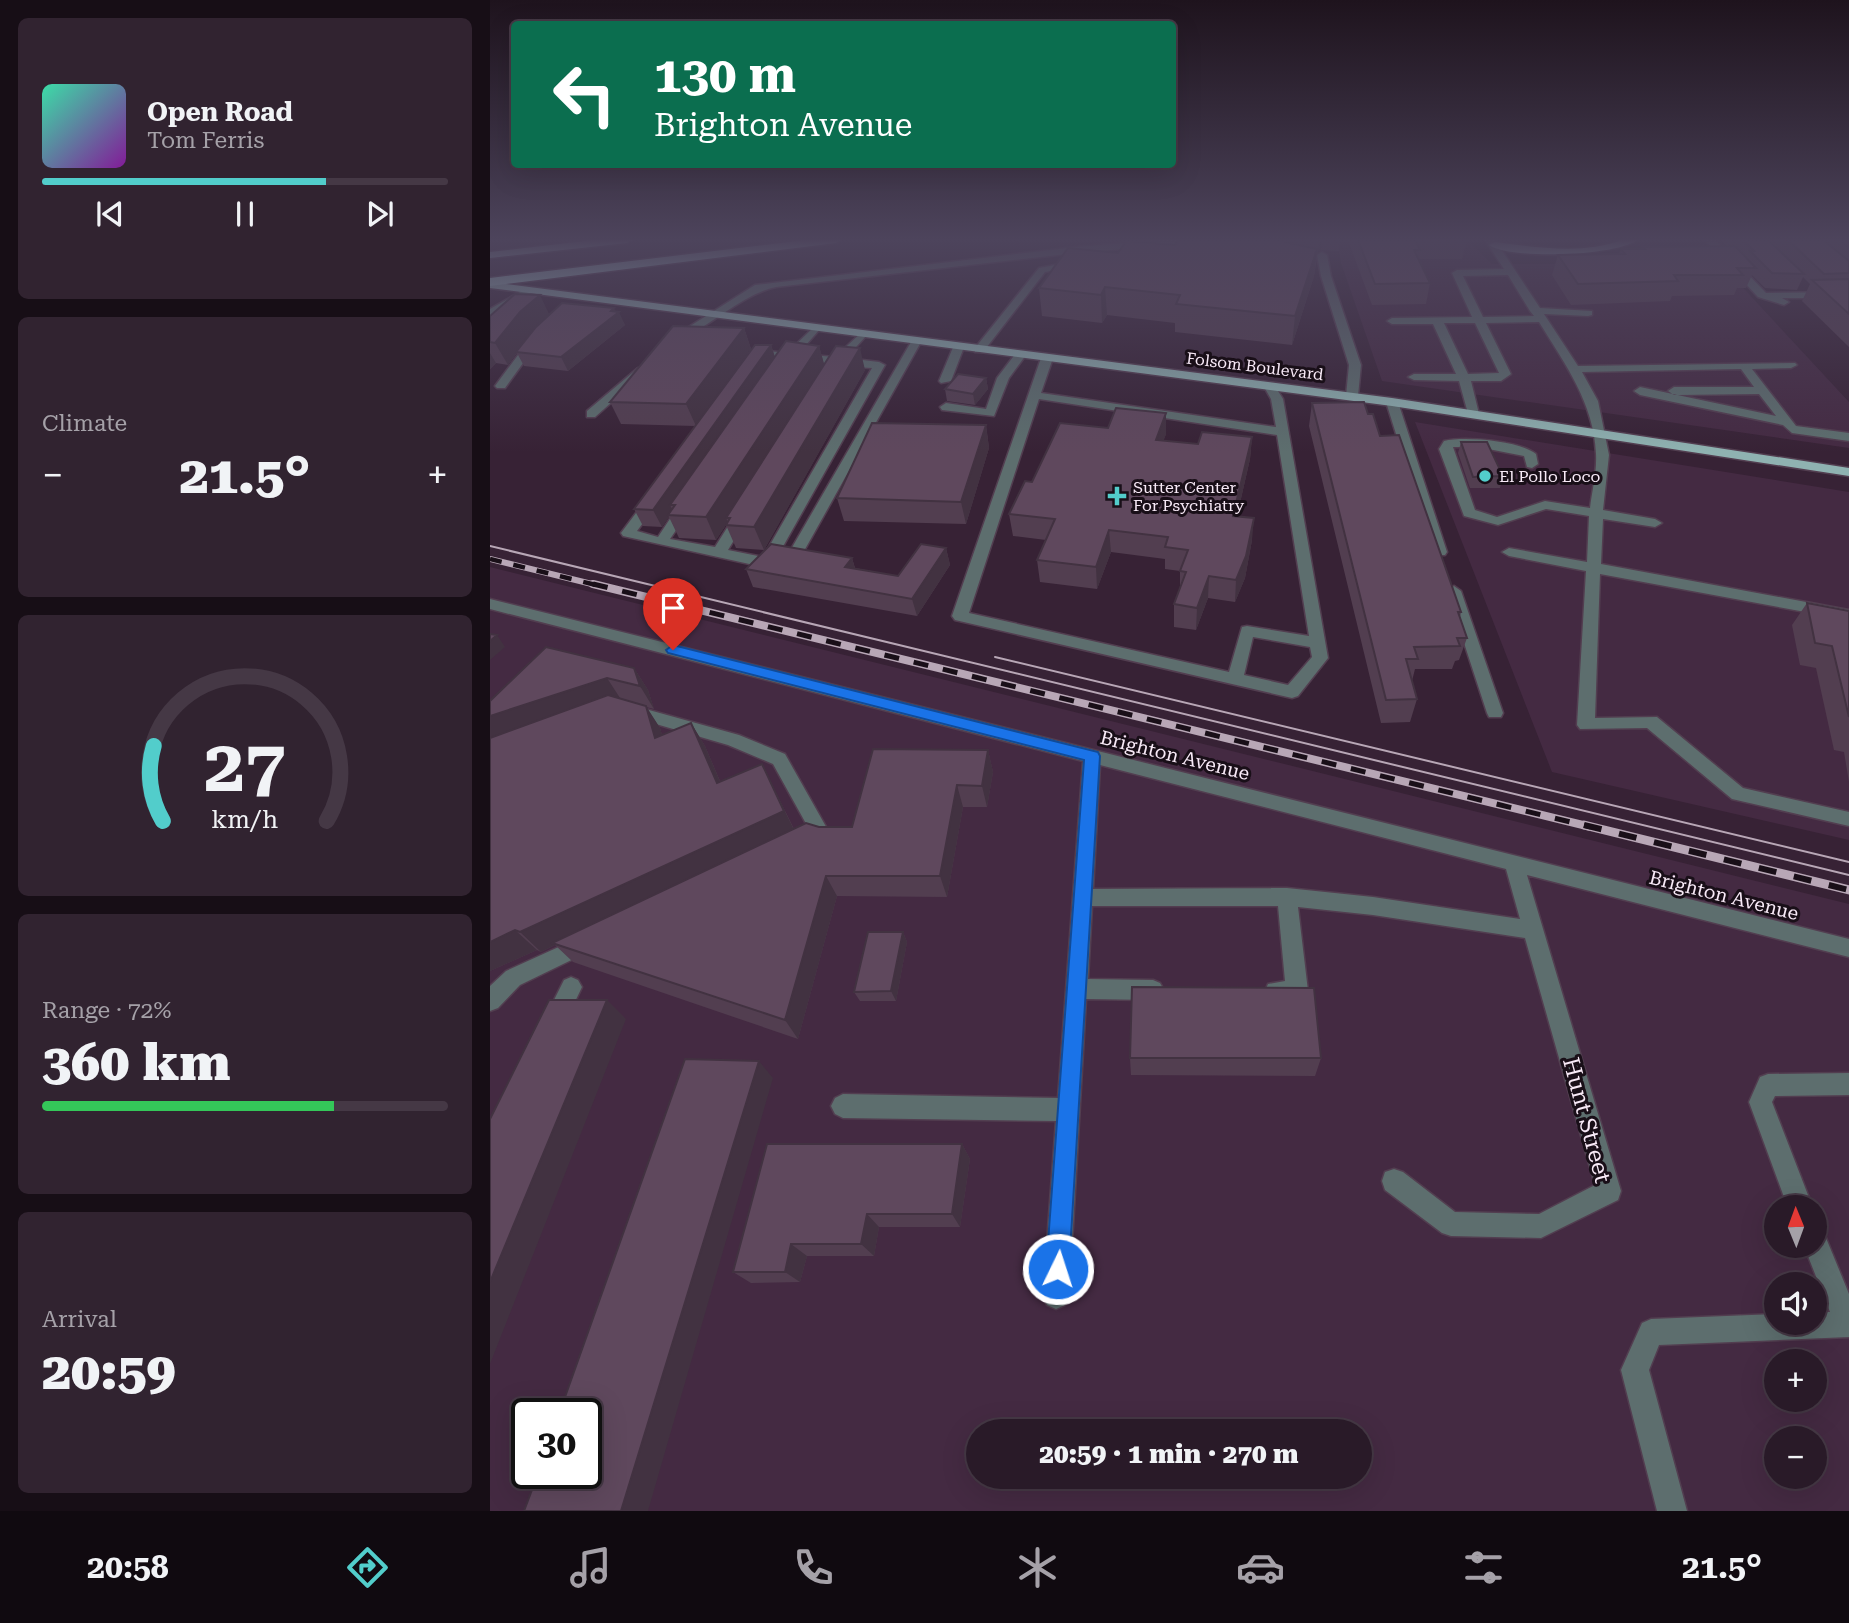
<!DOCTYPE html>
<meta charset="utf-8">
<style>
:root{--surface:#291a28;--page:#312330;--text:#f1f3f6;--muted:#a5a1a8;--line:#453845;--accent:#52cdcb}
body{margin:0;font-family:"Roboto Serif",serif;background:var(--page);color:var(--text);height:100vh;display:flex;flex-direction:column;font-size:26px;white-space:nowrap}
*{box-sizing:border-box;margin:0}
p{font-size:23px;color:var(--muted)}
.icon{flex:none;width:38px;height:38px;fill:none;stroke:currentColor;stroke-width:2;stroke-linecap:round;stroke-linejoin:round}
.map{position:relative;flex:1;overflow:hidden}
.side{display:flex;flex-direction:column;gap:18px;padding:18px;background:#170e16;width:490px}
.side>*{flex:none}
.hud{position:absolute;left:21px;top:21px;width:665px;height:147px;border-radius:7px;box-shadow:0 7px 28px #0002,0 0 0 2px var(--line);background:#0b6e4f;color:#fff;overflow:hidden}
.needle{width:46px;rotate:359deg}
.controls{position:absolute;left:1274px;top:1195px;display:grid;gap:14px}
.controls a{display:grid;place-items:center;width:63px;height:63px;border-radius:50%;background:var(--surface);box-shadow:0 7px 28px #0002,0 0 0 2px var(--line);font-size:35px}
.speed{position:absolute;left:21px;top:1398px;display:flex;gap:14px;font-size:35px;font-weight:700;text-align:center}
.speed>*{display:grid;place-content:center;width:91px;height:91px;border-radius:50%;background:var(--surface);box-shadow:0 7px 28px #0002,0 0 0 2px var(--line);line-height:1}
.speed .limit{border:4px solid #111;border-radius:10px;background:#fff;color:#111}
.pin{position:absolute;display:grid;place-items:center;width:60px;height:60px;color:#fff;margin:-72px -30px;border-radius:50% 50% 50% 0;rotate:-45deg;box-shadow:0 0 7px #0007}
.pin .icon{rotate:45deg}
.me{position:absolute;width:77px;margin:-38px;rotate:4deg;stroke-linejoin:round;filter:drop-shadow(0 0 5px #0008)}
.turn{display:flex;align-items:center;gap:24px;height:147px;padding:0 28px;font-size:32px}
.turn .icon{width:91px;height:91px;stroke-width:2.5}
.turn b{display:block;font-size:49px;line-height:60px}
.big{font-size:52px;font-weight:800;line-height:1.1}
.side .card{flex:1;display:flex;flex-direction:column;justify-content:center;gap:10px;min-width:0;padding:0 24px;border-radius:10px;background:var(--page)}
.side .dial{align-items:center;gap:0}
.dial svg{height:182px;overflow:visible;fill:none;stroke:var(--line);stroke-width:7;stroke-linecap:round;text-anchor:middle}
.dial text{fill:var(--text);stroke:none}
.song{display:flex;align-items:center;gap:21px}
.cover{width:84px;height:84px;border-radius:10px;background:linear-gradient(135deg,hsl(160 70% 55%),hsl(290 70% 35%))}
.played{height:7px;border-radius:4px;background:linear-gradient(90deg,var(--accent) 70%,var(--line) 70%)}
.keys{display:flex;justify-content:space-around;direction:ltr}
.heat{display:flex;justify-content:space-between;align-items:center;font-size:38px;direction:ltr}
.charge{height:10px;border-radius:5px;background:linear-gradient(90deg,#34c759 72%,var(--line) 0)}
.trip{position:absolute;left:476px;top:1419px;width:406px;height:70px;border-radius:35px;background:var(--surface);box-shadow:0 7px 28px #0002,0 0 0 2px var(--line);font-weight:800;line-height:70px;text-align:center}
.dock{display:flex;height:112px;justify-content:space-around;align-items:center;background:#100a10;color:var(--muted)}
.dock .icon{width:49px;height:49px}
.dock .on{color:var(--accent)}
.dock b{font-size:32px;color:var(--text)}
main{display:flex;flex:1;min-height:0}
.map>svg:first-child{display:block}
</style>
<main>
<section class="side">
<div class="card">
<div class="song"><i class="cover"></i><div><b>Open Road</b><p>Tom Ferris</p></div></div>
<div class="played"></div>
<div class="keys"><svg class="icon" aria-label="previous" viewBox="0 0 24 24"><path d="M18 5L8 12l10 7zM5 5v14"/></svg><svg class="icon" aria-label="pause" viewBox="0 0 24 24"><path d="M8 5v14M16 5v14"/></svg><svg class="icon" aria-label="next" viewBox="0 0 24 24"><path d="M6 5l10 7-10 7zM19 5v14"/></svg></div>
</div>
<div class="card"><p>Climate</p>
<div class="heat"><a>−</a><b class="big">21.5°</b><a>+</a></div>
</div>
<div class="card dial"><svg viewBox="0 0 100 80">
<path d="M14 69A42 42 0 1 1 86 69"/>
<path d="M14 69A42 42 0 0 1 10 36" stroke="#52cdcb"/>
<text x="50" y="56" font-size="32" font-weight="700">27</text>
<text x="50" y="72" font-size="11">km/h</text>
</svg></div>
<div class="card"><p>Range · 72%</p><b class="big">360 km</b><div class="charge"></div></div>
<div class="card"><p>Arrival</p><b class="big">20:59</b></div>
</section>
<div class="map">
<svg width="1359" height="1511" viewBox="0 0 1359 1511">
<rect width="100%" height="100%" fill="#372235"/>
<path fill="#442a42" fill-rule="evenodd" d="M847 240H977L1002 264H1231L1359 402V448L892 381 851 263Z
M925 422 1359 492V840L1062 772Z
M0 567 1359 904V1511H0ZM1286 1208H1325V1246H1286ZM1286 1284H1325V1323H1286ZM1286 1362H1325V1400H1286ZM37 1414H96V1474H37ZM488 1432H870V1477H488ZM1286 1438H1325V1477H1286Z"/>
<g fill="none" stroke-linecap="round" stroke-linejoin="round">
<defs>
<path id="minor" d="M670 240H699L706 251 694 254 695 250 692 244 586 253 286 287C257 293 228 319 201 334V338L186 335 265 285 586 247Z
M995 240H1005L1050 308 1102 311V315L1098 316 1054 314 1088 366 1305 363 1307 365 1301 368 1262 369 1306 426 1359 433V441L1302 433 1293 425 1150 395 1144 391 1150 387 1286 416 1269 394 1184 395 1178 391 1184 387H1264L1251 369 1092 372 1108 401 1119 455 1113 510 1165 519 1172 523 1165 527 1113 519 1111 564 1359 610V620L1110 574 1105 718 1167 717 1253 788 1359 812V826L1242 799 1157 728 1090 729 1087 725 1096 571 1019 556 1012 552 1019 548 1097 562 1099 516 1056 509 1008 525 974 516 949 449 954 441C975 436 1030 441 1046 454L1048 464 1042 468 1037 467 1034 456 988 447H963L985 510 1007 517 1055 501 1100 508C1102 491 1107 472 1106 454 1104 403 1075 364 1049 322L996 323 1021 374 1011 381H981L989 414 979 417 969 381 924 380 918 377 924 374H966L943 324H902L897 321 902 318 982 317 962 273 967 270 1014 269ZM1018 275 1040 311 1044 316 993 317 973 276ZM954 323H985L1009 373 978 374Z
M1215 240H1225L1276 293 1359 292V298H1292L1299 302 1294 305 1268 297Z
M832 252 837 255 841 276 871 365 868 396 862 400 856 396 859 365 831 276 827 255Z
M586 261 591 264 589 266 555 272 493 352H485V348L549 268Z
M39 287 44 290 43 292 0 316V309Z
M325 326 330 329 308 354 345 357 372 332 377 335 356 358 389 362 395 365 282 566 277 568 133 536 131 533 158 497H168L170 500 147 531 168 537 191 502 196 501 203 505 180 539 225 547 247 512 252 511 259 515 238 550 273 557 382 368 346 366 302 360 295 364 291 363V359L279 358 263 364 257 361 277 351 297 353Z
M40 339 49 341 15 388H7L5 386Z
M426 339 431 342 314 551 307 555 302 554 300 551 421 342Z
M464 345 474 347 461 381 451 383 449 381Z
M526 353 536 355 519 378 504 416 452 410 450 407 456 403 496 409 507 378Z
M557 355 563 358 551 393 786 427 781 399 773 385 783 383 793 399 838 658 808 696 802 698 465 620 462 616 551 358ZM549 399 787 435 819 636 757 626 752 627 739 672 479 613ZM763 637 820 647 822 657 798 685 754 675Z
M148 368 158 370 105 417H97V411Z
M898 399 908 402 957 552 955 555H945L943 552 896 402Z
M964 586 971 591 1013 713 1011 717H999L997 713 957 591Z
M0 599 1359 939V957L1037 875 1131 1191 1128 1200 1051 1238 961 1236 952 1233 895 1190 892 1181 895 1172 904 1169 913 1172 965 1212 1049 1214 1105 1185 1035 938 883 915 808 907 818 991 815 998C803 1002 790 1002 778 998L775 991 778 984 795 981 788 906H602L598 979 663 980 670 983 674 990 670 997 663 1000 596 999 579 1296 575 1305 566 1309 557 1305 553 1296 566 1121 353 1118 345 1114 341 1106 345 1098 353 1094 568 1098 593 761 0 609ZM610 765 1016 869 1030 919 883 897 797 888 603 889Z
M141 705 249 735 295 754 339 832 337 837 316 847 309 844 307 839 309 834 319 829 283 764 238 745 135 715 133 711Z
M95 935 102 938 105 944 102 950 30 985 8 1008 0 1011V986L16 971Z
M81 977 88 980 92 987 72 1029 64 1032 56 1029 53 1022 74 980Z
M1359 1073V1095L1285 1096 1282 1102 1323 1208H1298L1259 1102 1270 1077 1278 1074Z
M1325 1230 1334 1233 1359 1294V1337L1169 1345 1159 1370 1197 1511H1167L1131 1370 1152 1323 1161 1319 1286 1314V1323H1325V1312H1340L1314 1246H1325Z"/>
<path id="major" d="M0 282 902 398 1359 468V476L902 406 0 288Z"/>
<path id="highway" d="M104 240H142L137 243 0 258V252Z
M316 240H351L346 243 0 286V278Z
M1131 240H1147C1127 256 1020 260 999 245L1005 242C1044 247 1094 255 1131 240Z"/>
</defs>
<use href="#minor" stroke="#523e50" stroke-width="3"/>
<use href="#major" stroke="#523e50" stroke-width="3"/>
<use href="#highway" stroke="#523e50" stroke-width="3"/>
<use href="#minor" fill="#5d6e6e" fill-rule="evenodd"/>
<use href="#major" fill="#8fb2b1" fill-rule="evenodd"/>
<use href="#highway" fill="#a2cdcc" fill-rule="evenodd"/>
<path stroke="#b8a7b6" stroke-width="2" d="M0 546 1359 875
M505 657 1359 862"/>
<defs>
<path id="rail-far2" d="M0 559 110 586"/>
<path id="rail-far1" d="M103 584 1101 827"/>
<path id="rail" d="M1094 825 1359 890"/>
</defs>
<use href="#rail-far2" stroke="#b8a7b6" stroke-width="6"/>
<use href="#rail-far1" stroke="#b8a7b6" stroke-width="8"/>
<use href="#rail" stroke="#b8a7b6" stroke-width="9"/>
<use href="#rail-far2" stroke="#190f18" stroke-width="4.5" stroke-dasharray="12" stroke-linecap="butt"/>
<use href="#rail-far1" stroke="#190f18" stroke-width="5" stroke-dasharray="15" stroke-linecap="butt"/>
<use href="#rail" stroke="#190f18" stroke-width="6" stroke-dasharray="18" stroke-linecap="butt"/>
</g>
<path fill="#523e50" d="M688 240H850L849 251 831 250 828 251 824 276 802 345 685 332V323L617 315 612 323 552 316 549 288 628 253 685 245Z
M858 240H977L972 259H929L940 283 936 304 882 305Z
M1231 240H1359V347L1312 301 1320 284 1313 277 1307 290 1275 288 1262 275 1256 288H1247L1244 295 1182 296 1180 301 1081 305 1062 275 1068 255 1129 254 1131 249H1153V247L1237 246Z
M126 311 135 325 78 371 34 366 27 353 18 365 6 363 0 369V316Z
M254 328 261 349 281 345 285 357 329 346 334 365 375 370 274 550 246 548 236 525 238 522 226 540 189 538 179 517 172 527 153 526 144 509 205 426 131 424 120 402Z
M496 378 498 389 485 405 457 401 455 389Z
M822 403 878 414 971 612 970 617 977 638 969 660 965 661 962 669H925L922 681 927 699 920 722 891 723 819 426Z
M496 425 499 448 476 524 354 521 347 498Z
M676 434 673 441 708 444 762 437 760 459 747 516 762 540 755 578 745 602 718 598 706 630 684 627V604L690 589V571L675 569V559L621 552 607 589 550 582 547 560 556 540 523 536 519 514 542 482Z
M971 442 1013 476 1010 488H980L968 453Z
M456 548 460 565 427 616 263 587 256 569 362 558 365 568 408 576Z
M1317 603 1359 611V782L1354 752 1344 750 1326 668 1310 665 1302 625Z
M144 668 158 690 164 709 156 707 170 728 172 735 201 723 215 746 230 781 272 764 304 829 329 827H362L498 750 503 772 497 807H473L457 897 347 896 308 1039 83 962 65 945 51 952 47 950 0 971V701Z
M413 932 417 942 406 1001H370L364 992Z
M640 1058H831L825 1076 641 1075Z
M472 1144 480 1159 470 1227H389L384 1256H317L310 1282 261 1283 243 1272Z"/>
<path fill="#423241" d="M830 240H832L831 250 828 251Z
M827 249 824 276 802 345 805 316Z
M615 287 617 315 612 323 611 295Z
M50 295 60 316 41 333 18 365 5 343 30 312Z
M124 308 127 314 129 312 135 325 78 371 71 357Z
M254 328 261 349 206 426 196 404Z
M281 345 286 361 185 505H180L183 511 178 515 179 517 172 527 163 510Z
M329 346 335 367 236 518 238 522 226 540 216 517Z
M370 348 375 370 274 550 264 527Z
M0 353 6 363 0 369Z
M496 378 498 389 485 405 483 394Z
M676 413V434L666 462V440Z
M496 425 499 448 476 524 471 502Z
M762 437 760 459 742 538 743 516Z
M764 518 762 540 755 578 745 602 746 580Z
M619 530 621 552 607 589 606 567Z
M456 548 460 565 427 616 422 599Z
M362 558 367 576 355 567Z
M719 576 718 598 706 630 707 608Z
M7 635 15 647 0 660V641Z
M144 668 158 690 164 709 150 686Z
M117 678 132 701 0 745V716Z
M156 706 170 728 180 760 165 738Z
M201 723 215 746 240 805 227 783Z
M498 750 503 772 497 807 492 786Z
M272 764 305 832 62 943 65 945 51 952 30 932Z
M467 785 473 807 457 897 450 876Z
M336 876 347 896 308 1039 295 1020Z
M25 930 47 950 0 971V942Z
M413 932 417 942 406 1001 401 991Z
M117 1000 136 1019 0 1364V1282Z
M269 1061 283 1078 158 1511H131Z
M472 1144 480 1159 470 1227 462 1214Z
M377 1214 389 1227 384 1256 371 1244Z
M301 1244 317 1256 310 1282 295 1272Z"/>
<path fill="#5f485d" stroke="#423241" stroke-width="2" d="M688 240H792L795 242 827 249 805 316 686 304 690 295 615 287 611 295 549 288 578 248 628 253 636 241 685 245Z
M868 240H925L930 250H924L940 283 885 284Z
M1253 240H1278L1314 274 1282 273 1260 251H1264Z
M1298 240H1333L1359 261V273L1334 274Z
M1350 240H1359V248Z
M1245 246 1266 268H1247L1253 275H1184L1188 281 1088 284 1068 255 1135 254 1131 249H1155L1153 247Z
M1359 279V314L1322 280Z
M25 294 50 295 30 312 5 343 0 342V316Z
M72 303 124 308 121 311 129 312 71 357 26 352 46 327Z
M183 326 254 328 196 404 120 402Z
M296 341 329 346 216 517 178 515 185 505H180Z
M265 345H281L163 510 144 509Z
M346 346 370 348 264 527 236 525 240 518H236Z
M468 374 496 378 483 394 455 389Z
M874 402 878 414H883L890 436 909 435 971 612H968L977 638H967L970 646 924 647 928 659H916L927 699 896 700 822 403Z
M626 408 676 413 666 440 708 444 712 432 762 437 743 516 764 518 756 556 746 580 719 576 707 608 684 604 696 572 690 571 698 550 675 547 678 537 619 530 606 567 547 560 565 519 519 514 535 481 542 482 570 423 618 428Z
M382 423 496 425 471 502 347 498Z
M971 442H997L1013 476 983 477Z
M281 544 362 558 355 567 408 576 431 544 456 548 422 599 256 569Z
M1317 603 1359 611V717L1342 646 1325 643Z
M0 634 7 635 0 641Z
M56 647 144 668 150 686 117 678 0 716V701Z
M118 695 156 706 165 738 201 723 227 783 272 764 294 811 30 932 25 930 0 942V738Z
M383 749 498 750 492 786 467 785 450 876H336L295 1020 62 943 316 823 329 827H362Z
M378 932H413L401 991 364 992Z
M642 987 824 988 831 1058H640Z
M59 1000H117L0 1282V1119Z
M195 1059 269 1061 131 1511H34L48 1474H96V1414H69Z
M277 1144H472L462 1214H377L371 1244H301L295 1272H243Z"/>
<linearGradient id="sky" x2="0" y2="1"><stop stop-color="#1e131d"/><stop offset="0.53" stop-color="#4d445c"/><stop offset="1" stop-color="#4d445c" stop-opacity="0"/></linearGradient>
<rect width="1359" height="452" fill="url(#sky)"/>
<path fill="#1a73e8" stroke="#114b97" stroke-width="2" d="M183 645 608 752 610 756 579 1269 576 1278 568 1281 559 1278 556 1269 594 760 178 653 176 650Z"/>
<g fill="#52cdcb" stroke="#190f18" stroke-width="2.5">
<circle cx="995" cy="476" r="7"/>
<path d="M623.5 485.5h7v7h7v7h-7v7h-7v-7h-7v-7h7z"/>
</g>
<g text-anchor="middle" stroke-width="6" stroke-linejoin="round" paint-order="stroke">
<g font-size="16" fill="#f8eaf7" stroke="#190f18">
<text transform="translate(765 366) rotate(7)" y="6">Folsom Boulevard</text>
</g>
<g font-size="16" fill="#f8eaf7" stroke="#190f18" text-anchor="start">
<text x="1009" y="482">El Pollo Loco</text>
<text x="643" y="493">Sutter Center<tspan x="643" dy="18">For Psychiatry</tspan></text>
</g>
<g font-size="19" fill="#f8eaf7" stroke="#190f18">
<text transform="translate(685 755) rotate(14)" y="7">Brighton Avenue</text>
<text transform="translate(1234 895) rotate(14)" y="7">Brighton Avenue</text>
</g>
<g font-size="23" fill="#f8eaf7" stroke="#190f18">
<text transform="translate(1097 1120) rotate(75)" y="8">Hunt Street</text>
</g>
</g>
</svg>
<div class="controls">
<a><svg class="needle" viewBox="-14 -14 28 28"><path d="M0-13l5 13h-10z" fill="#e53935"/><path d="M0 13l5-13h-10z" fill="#a5a1a8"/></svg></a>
<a><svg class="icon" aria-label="sound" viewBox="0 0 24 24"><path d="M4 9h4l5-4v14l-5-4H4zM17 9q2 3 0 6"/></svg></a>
<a>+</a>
<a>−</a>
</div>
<div class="speed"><div class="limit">30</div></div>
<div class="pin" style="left:183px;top:650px;background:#d93025"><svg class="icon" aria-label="arrive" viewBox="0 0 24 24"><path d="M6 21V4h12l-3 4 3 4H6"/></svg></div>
<svg class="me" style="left:568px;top:1269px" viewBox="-20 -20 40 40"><circle r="17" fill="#1a73e8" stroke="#fff" stroke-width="3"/><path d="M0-11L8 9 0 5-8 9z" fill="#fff"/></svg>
<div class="trip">20:59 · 1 min · 270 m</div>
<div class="hud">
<div class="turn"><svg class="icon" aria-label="left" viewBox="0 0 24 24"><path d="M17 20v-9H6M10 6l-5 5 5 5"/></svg><div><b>130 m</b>Brighton Avenue</div></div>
</div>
</div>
</main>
<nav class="dock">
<b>20:58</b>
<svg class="icon on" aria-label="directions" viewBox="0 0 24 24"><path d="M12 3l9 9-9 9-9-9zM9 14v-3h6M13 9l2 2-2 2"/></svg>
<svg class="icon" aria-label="music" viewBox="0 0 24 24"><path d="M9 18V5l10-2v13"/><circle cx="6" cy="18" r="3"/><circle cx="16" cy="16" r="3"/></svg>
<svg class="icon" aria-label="phone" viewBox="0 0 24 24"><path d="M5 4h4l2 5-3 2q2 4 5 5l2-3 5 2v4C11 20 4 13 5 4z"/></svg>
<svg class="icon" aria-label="climate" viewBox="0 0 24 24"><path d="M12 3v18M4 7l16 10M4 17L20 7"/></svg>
<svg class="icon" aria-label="car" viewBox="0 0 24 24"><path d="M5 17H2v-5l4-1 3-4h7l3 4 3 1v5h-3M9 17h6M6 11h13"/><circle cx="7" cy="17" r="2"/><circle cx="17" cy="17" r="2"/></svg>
<svg class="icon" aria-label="filters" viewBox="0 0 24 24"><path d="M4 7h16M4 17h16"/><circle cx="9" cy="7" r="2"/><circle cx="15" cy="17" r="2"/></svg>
<b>21.5°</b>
</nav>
